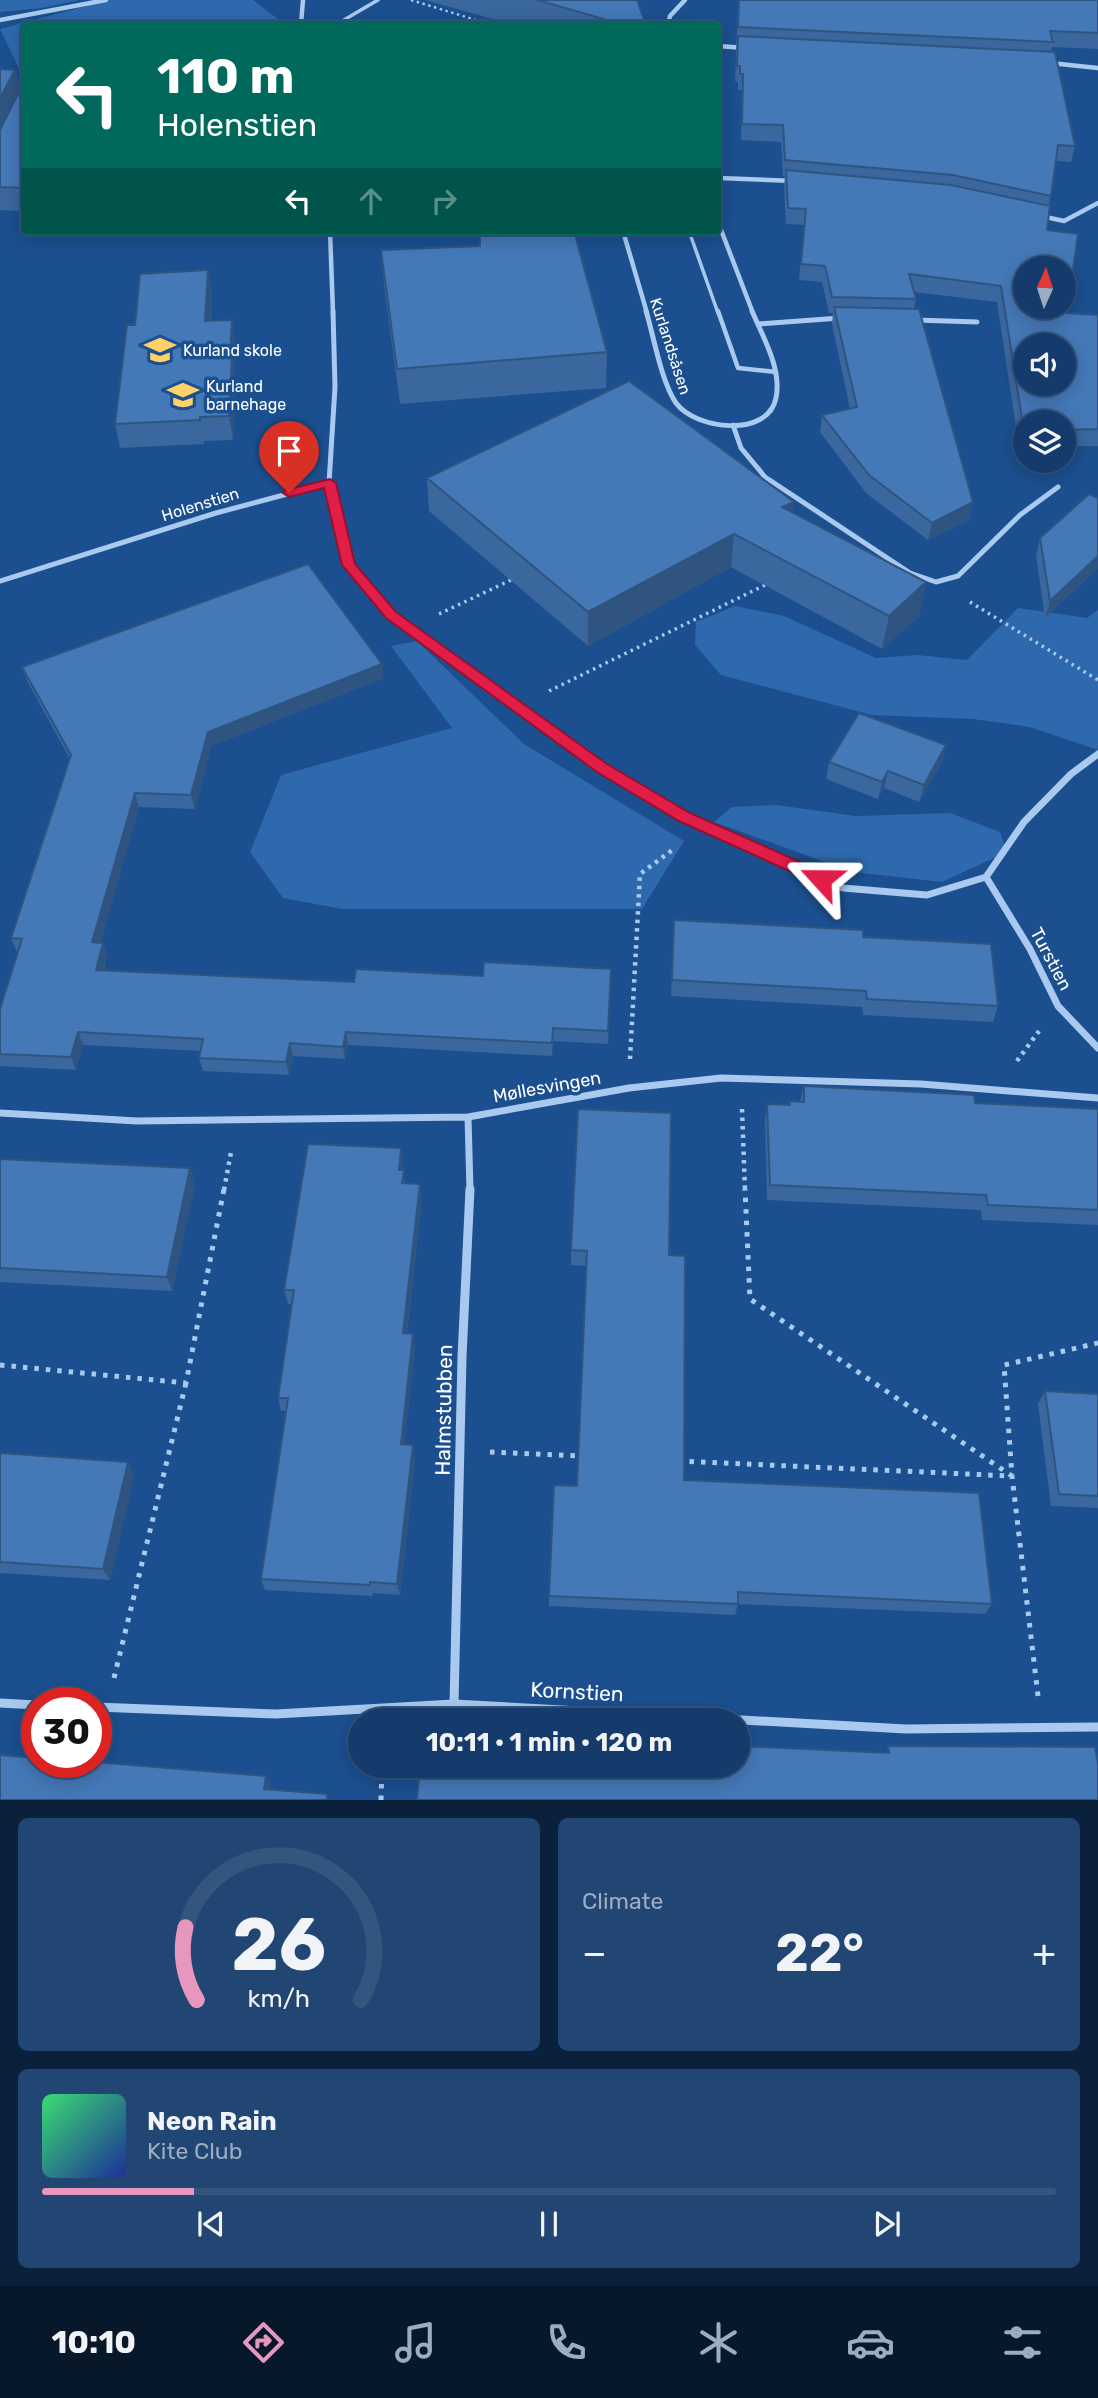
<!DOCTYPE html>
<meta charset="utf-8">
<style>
:root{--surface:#143b6b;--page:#214673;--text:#f1f3f6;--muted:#9dadc1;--line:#33557e;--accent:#e797bd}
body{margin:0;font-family:Rubik,sans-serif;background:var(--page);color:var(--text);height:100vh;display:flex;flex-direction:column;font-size:26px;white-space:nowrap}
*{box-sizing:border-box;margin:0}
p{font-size:23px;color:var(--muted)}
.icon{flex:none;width:38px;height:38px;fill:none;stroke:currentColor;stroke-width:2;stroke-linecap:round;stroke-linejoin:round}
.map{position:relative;height:1800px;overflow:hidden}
.sheet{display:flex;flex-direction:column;gap:18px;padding:18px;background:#0b203b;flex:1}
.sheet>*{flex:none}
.hud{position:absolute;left:21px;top:21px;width:700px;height:214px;border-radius:7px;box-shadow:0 4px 18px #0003,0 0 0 2px var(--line);background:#00695c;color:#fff;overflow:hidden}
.needle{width:46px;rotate:3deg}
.controls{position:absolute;left:1013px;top:256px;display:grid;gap:14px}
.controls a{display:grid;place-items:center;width:63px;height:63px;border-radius:50%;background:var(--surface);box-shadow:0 4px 18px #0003,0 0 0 2px var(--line);font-size:35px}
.speed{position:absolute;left:21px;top:1687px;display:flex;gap:14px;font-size:35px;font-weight:700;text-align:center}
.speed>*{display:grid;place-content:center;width:91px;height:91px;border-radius:50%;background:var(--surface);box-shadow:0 4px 18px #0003,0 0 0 2px var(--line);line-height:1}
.speed .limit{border:10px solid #d22;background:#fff;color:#111}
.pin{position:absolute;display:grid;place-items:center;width:60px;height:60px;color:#fff;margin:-72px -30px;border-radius:50% 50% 50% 0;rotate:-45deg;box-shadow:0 0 7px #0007}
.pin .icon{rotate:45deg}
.me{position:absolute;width:77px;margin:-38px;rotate:294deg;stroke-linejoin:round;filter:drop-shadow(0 0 5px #0008)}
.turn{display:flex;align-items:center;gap:24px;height:147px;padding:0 21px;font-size:32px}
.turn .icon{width:91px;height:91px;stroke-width:2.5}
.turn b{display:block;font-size:49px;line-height:60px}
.lanes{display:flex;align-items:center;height:66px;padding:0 21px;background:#0003;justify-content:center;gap:35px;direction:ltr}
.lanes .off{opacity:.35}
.big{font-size:52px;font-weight:700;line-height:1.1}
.sheet .card{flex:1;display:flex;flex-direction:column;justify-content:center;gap:10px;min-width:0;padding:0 24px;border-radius:10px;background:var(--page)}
.sheet .dial{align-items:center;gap:0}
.dial svg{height:182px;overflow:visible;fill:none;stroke:var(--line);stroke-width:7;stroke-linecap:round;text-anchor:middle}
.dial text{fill:var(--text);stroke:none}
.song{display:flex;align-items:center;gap:21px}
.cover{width:84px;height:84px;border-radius:10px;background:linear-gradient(135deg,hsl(140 70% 55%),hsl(230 70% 35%))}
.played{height:7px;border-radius:4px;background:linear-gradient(90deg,var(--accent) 15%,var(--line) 15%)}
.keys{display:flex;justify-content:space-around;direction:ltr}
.heat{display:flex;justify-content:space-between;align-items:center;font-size:38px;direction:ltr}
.sheet .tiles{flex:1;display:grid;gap:18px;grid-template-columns:1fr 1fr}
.card:last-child{grid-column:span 2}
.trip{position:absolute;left:348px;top:1708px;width:402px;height:70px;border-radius:35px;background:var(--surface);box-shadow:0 4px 18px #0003,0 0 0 2px var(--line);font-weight:700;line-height:70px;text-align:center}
.dock{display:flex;height:112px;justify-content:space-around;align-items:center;background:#08182b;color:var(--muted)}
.dock .icon{width:49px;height:49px}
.dock .selected{color:var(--accent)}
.dock b{font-size:32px;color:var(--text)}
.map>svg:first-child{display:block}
</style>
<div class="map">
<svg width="1098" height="1800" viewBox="0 0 1098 1800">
<rect width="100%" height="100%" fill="#1b4f8f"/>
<path fill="#2e69ad" d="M0 0H80L41 8 0 12Z
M109 0H253L279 20 271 24H24V79L0 29Z
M735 606 784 616 876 658 917 655 967 660 1018 608 1087 618 1098 610V750L1030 727 973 719 872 715 721 675 695 645 696 622Z
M417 641 524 744 684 841 642 909H342L283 898 250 852 281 775 452 728 391 646Z
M776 805 856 816 950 813 1000 832 1007 852 942 882 853 872 714 822 732 807Z"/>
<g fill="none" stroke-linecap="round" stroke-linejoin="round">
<path stroke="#a9c9ee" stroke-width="2.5" stroke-dasharray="2.5 3.5" stroke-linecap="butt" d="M411 0 489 24"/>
<path stroke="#a9c9ee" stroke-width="3.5" stroke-dasharray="2.5 4.5" stroke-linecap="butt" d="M970 602 1098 680
M439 614 513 579
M549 691 767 584"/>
<path stroke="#a9c9ee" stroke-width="4.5" stroke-dasharray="3.5 5" stroke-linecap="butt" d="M630 1059 640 874 675 848
M1017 1061 1039 1031
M742 1109 745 1190
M224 1190 231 1152"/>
<path stroke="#a9c9ee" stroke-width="5" stroke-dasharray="4.5 7" stroke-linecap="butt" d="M0 1365 186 1383 224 1189
M490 1452 582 1456
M678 1461 1012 1476 750 1299 745 1189
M114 1678 186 1383
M1038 1696 1012 1476 1004 1365 1098 1343
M381 1800 382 1766"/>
<path stroke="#a9c9ee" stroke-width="3.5" d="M337 24 378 0
M689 231 718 313"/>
<path stroke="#a9c9ee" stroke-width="4.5" d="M718 311 738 368 776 372"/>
<path stroke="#a9c9ee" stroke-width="4.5" d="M0 20 106 0
M301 24 303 0
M668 24 670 16 685 0
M718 46 745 48
M1050 63 1098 68
M718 178 794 181
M1041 216 1064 221 1098 203
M718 222 753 313
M330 231 333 313
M623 231 647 313"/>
<path stroke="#a9c9ee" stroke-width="5" d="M646 311C654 337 661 381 676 403 696 430 768 438 776 398 782 369 763 337 752 311
M914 320 977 322
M758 324 840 318
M733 425 741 448 765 477 910 573 936 582 958 576 1020 515 1058 487
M329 483 348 565 391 615 512 703
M0 581 216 513 329 483 335 387 333 311"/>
<path stroke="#a9c9ee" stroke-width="7" d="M509 701 602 768 685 817 843 888 927 895 986 877 1024 822 1071 774 1098 754
M986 877 1030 949 1058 1006 1098 1048
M0 1113 137 1121 468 1117 629 1088 721 1078 921 1084 1098 1098
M468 1117 470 1190"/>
<path stroke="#a9c9ee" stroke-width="9" d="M0 1703 37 1705
M454 1704 462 1357 470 1189
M96 1707 276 1714 454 1704 906 1729 1098 1727"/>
</g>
<path fill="#3a679d" d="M425 0H637L644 20V24H510Z
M738 0H1098V49L1052 47 1051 52 1075 146 1071 162 1056 161 1049 206 1047 230 1067 313 1098 315V446H1064V422H1026V447H1019L997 302 914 292 916 299 914 309 973 502 969 520 928 540 866 493 820 432 822 415 850 409 832 324 833 313H829L822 282 799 280 804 225 786 224 784 186 785 177 783 176 781 142 741 140 742 90H738V82L735 81Z
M0 69 15 70 20 91 24 88V211L0 210Z
M480 246 607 352 606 388 400 404 384 285 381 250Z
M208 270 212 294 211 321 236 344 234 370 236 380 233 440 204 441V444L120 448 115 424 135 325Z
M427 478 792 512 926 582 919 616 882 649 731 567 588 646 429 511Z
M1098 498V568L1045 618 1036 555 1040 538Z
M22 667 384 678 211 746 195 809 139 807 100 943H103L107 956 104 970 354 982 611 969 608 1044 553 1041 552 1056 348 1045 345 1059 293 1056 289 1075 203 1071 199 1058 200 1051 83 1045 76 1070 0 1066V1009L18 952H17L11 938 70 759 27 681Z
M946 745 942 762 919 802 884 788 878 799 826 779 829 762Z
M674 920 863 937 998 1006 993 1022 863 1015 862 1007 671 996Z
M804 1086 975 1103 1098 1109V1225L982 1220 981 1210 767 1200 765 1120 767 1104 789 1105 790 1101 800 1102Z
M401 1148 403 1164 402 1170 405 1184 422 1199 407 1333 413 1334 415 1347 404 1445 415 1458 400 1595 373 1593 372 1596 265 1590 261 1579 286 1411H281L278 1398 292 1304H288L284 1290Z
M0 1159 195 1183 172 1291 0 1282Z
M571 1250 669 1255 684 1480 992 1604 985 1614 738 1604 735 1615 549 1606V1596L577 1486 586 1266 571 1265Z
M1045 1391 1098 1394V1508L1051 1506 1038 1404Z
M0 1453 134 1475 110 1580 0 1573Z"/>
<path fill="#305480" d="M15 70 20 92 0 132V98Z
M208 270 212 294 209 345 205 321Z
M232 320 236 344 234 370 236 380 233 440 229 416Z
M794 502 789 535 782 507Z
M973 502 969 520 928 540 932 523Z
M734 534 731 567 588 646V612Z
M1098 556V568L1045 618 1050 601Z
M926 582 919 616 882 649 889 616Z
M382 664 384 678 211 746 195 809 191 795 208 732Z
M946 745 942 762 919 802 924 785Z
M888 771 884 788 878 799 882 782Z
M135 793 139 807 97 956 92 942Z
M103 943 107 956 100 983 96 970Z
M78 1032 83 1045 76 1070 71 1057Z
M346 1032 348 1045 345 1059 343 1047Z
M290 1043 293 1056 289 1075 286 1062Z
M401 1148 403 1164 401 1185 399 1170Z
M190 1168 195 1183 172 1291 167 1277Z
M420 1184 422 1199 405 1347 403 1333Z
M413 1334 415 1347 403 1457 401 1444Z
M413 1445 415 1458 400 1595 397 1584Z
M128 1462 134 1475 110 1580 103 1569Z
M266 1776 271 1785 269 1798 264 1789Z"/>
<path fill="#4478b7" stroke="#305480" stroke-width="2" fill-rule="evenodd" d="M537 0H637L644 20 614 22Z
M739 0H1098V33L1050 31 1053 42 738 27Z
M738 36 1055 52 1075 146 1058 145 1051 196 953 175 785 160 783 125 742 124 743 74H740V66H737Z
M0 69 15 70 0 98Z
M21 88H24V188L0 187V130Z
M786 170 951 185 1050 206 1047 230 1078 234 1067 313 1098 315V429L1064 430V422H1026V431H1024L1001 286 909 274 916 299 832 297 825 266 801 264 806 209 788 208ZM1026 268H1064V306H1026ZM1026 345H1064V383H1026Z
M480 231H574L607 352 397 369 381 250 480 246Z
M208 270 205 321 232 320 230 356H232L229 416 200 417V420L115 424 127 325H135L140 274Z
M834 307 919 309 973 502 932 523 869 475 822 415 857 407Z
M629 381 794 502 782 507 926 582 889 616 734 534 588 612 427 478Z
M1089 494 1098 498V556L1050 601 1040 538Z
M308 564 382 664 208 732 191 795 135 793 92 942 103 943 96 970 354 982 356 969 483 976 484 962 611 969 608 1031 553 1028 552 1043 346 1032 343 1047 290 1043 286 1062 199 1058 203 1039 78 1032 71 1057 0 1054V1009L22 939 11 938 71 755 22 667Z
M859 713 946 745 924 785 888 771 882 782 829 762Z
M674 920 863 930V937L991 944 998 1006 867 999 866 991 672 980Z
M804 1086 974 1095 975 1103 1098 1109V1210L988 1205 986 1195 770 1185 767 1104 790 1105V1101L804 1102Z
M578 1109 671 1113 669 1255 685 1256 684 1480 979 1493 992 1604 738 1592V1604L549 1596 554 1485 577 1486 587 1251 571 1250Z
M308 1144 401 1148 399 1170H404L402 1183 420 1184 403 1333 413 1334 401 1444 413 1445 397 1584 370 1582V1585L261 1579 288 1398H278L294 1290H284Z
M0 1159 190 1168 167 1277 0 1268Z
M1045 1391 1098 1394V1496L1059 1494Z
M0 1453 128 1462 103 1569 0 1562Z
M738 1746 889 1753 888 1746 1095 1747 1098 1764V1800H417L420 1766H738Z
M0 1755 37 1758V1762H94L266 1776 264 1789 327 1794V1800H0Z"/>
<path fill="#e11d48" stroke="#92132f" stroke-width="2" d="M330 479 336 483 355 564 396 612 607 764 690 813 827 874 829 879 827 883H816L679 821 597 772 386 618 342 565 324 488 289 497 283 493 285 490Z"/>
<defs>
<symbol id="school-bare" viewBox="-9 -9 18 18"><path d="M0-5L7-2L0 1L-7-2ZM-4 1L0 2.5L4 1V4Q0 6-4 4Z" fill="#ffd166" stroke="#1b4f8f" stroke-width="2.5" paint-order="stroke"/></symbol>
</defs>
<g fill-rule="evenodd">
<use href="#school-bare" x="138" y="328" width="44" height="44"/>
<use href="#school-bare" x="161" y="373" width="44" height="44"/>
</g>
<g text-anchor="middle" stroke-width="7" stroke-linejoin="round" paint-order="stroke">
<g font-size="16" fill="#fff" stroke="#1b4f8f">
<text transform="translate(671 346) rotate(72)" y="6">Kurlandsåsen</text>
<text transform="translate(200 504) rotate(-17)" y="6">Holenstien</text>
</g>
<g font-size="16" fill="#fff" stroke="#1b4f8f" text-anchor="start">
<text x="183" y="356">Kurland skole</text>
<text x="206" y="392">Kurland<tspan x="206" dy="18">barnehage</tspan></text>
</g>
<g font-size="18" fill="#fff" stroke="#1b4f8f">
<text transform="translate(1051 959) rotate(62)" y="6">Turstien</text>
<text transform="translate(547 1087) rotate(-10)" y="6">Møllesvingen</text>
</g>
<g font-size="21" fill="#fff" stroke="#1b4f8f">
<text transform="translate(444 1410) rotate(-89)" y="7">Halmstubben</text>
<text transform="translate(577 1692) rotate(3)" y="7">Kornstien</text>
</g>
</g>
</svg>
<div class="controls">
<a><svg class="needle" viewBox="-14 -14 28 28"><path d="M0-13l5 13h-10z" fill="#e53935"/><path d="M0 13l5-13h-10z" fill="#9dadc1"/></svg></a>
<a><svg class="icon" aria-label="sound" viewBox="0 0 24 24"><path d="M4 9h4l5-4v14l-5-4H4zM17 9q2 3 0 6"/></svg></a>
<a><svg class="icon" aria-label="layers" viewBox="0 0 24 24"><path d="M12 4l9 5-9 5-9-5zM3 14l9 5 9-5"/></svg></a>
</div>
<div class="speed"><div class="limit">30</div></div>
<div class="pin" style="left:289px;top:493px;background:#d93025"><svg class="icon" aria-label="arrive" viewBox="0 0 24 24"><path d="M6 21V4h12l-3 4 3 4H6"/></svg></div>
<svg class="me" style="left:821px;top:879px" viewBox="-20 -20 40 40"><path d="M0-17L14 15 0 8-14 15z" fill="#e11d48" stroke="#fff" stroke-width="4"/></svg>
<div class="trip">10:11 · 1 min · 120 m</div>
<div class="hud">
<div class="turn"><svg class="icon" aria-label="left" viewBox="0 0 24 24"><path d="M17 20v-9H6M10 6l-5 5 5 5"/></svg><div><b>110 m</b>Holenstien</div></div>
<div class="lanes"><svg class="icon" aria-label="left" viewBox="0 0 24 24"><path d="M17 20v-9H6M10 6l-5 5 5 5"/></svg><svg class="icon off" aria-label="ahead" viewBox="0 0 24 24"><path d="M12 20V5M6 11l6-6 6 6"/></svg><svg class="icon off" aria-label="right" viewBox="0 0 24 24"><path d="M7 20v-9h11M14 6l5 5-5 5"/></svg></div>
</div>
</div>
<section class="sheet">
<div class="tiles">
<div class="card dial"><svg viewBox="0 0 100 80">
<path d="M14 69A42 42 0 1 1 86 69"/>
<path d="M14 69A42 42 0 0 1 9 37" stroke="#e797bd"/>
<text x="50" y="56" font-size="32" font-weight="700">26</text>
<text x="50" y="72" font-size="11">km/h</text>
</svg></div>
<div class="card"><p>Climate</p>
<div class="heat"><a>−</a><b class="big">22°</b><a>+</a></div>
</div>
<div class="card">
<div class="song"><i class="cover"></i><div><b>Neon Rain</b><p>Kite Club</p></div></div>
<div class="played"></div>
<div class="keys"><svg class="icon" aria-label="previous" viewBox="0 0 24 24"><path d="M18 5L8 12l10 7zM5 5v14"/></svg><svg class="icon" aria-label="pause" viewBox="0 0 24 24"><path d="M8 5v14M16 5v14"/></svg><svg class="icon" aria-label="next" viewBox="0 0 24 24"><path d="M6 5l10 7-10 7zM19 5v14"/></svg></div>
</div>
</div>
</section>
<nav class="dock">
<b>10:10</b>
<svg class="icon selected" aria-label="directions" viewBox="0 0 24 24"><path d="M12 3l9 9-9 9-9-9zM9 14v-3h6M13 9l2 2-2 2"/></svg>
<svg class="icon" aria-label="music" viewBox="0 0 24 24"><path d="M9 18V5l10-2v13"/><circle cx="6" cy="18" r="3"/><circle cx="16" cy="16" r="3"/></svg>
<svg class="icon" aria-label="phone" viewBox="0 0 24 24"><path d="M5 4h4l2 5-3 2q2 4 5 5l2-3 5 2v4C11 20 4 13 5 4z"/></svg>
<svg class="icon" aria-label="climate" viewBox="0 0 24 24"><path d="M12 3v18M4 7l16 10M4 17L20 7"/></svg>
<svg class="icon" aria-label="car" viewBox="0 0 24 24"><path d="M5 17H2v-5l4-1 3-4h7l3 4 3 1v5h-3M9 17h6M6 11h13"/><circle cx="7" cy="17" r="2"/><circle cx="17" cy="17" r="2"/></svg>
<svg class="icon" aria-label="filters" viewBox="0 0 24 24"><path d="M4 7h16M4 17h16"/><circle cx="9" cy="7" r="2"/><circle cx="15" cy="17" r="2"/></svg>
</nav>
